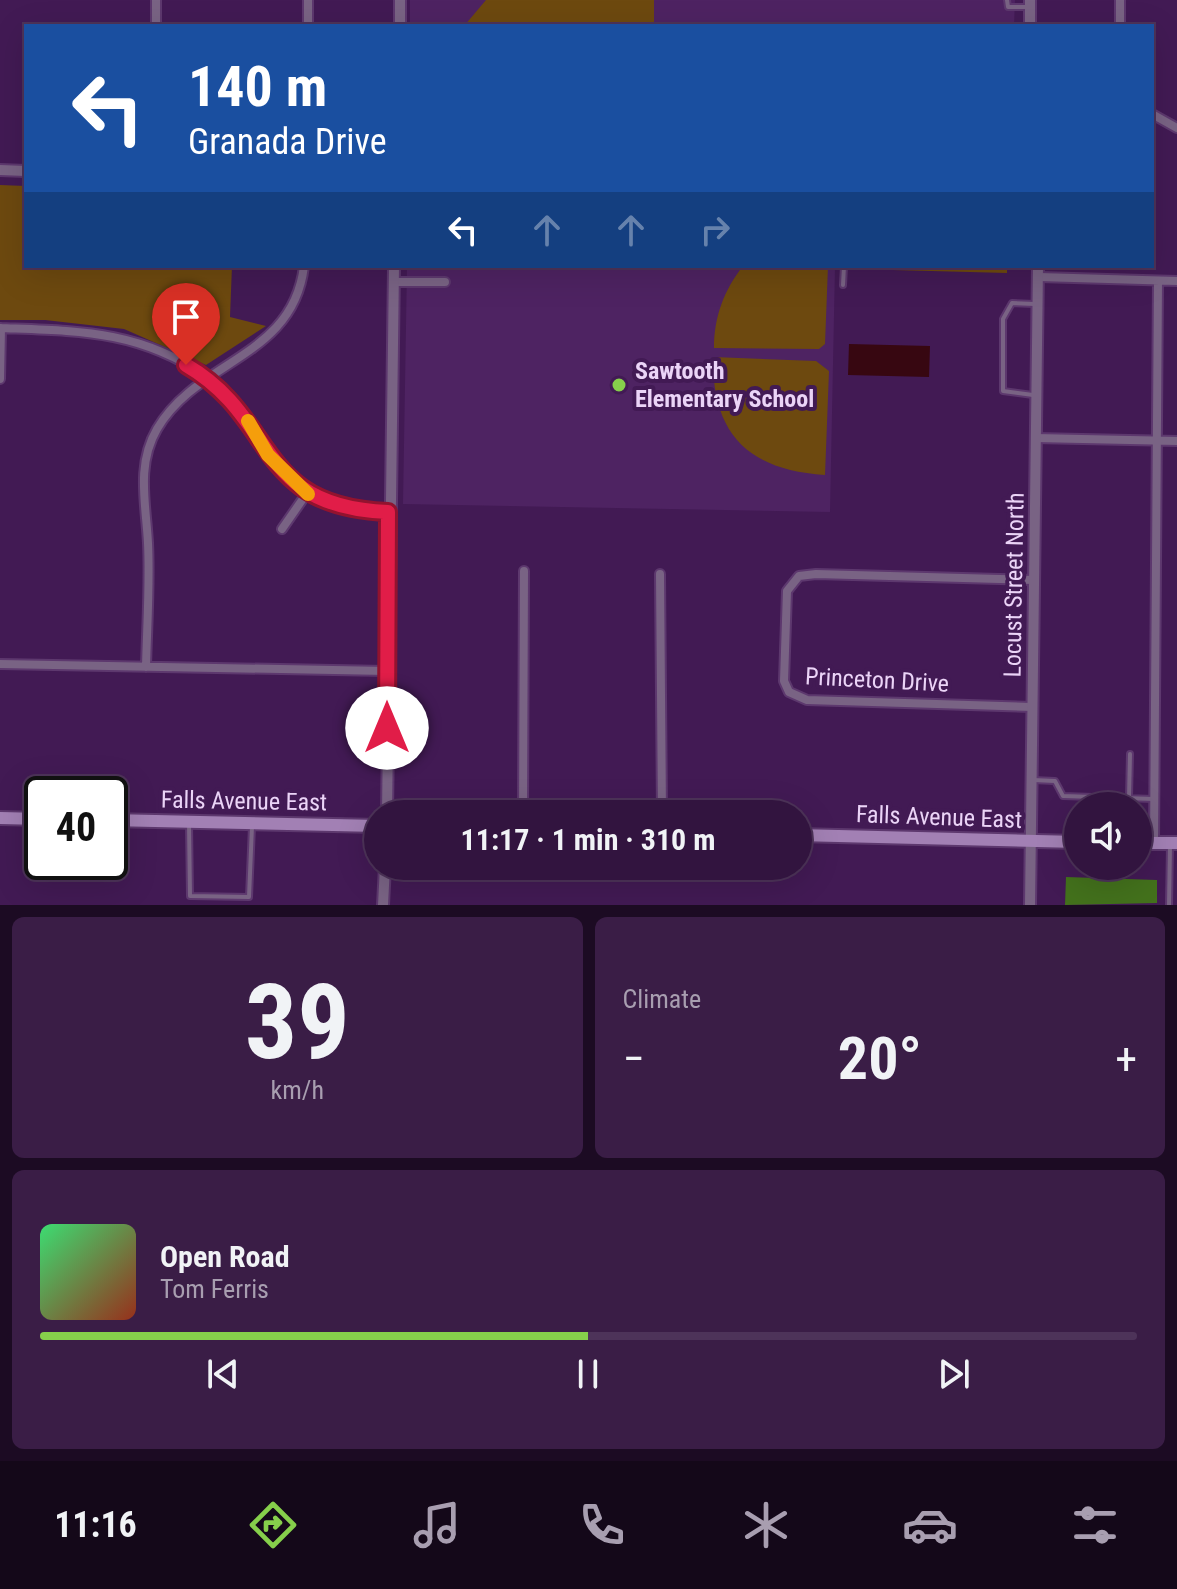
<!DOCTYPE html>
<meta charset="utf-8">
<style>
:root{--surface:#32143f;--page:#3a1d46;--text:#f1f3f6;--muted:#a89eb0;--line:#4d3359;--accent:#86cf4b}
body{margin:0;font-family:"Roboto Condensed",sans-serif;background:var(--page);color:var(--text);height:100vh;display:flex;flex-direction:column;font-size:30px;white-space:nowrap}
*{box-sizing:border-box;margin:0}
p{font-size:26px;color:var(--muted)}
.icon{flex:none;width:44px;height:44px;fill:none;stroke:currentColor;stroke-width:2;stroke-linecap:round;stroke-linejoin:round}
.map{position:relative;height:905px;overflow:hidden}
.details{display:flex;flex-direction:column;gap:12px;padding:12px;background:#1c0b23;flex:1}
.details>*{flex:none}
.hud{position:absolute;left:24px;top:24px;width:1130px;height:244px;border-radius:0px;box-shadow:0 8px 32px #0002,0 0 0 2px var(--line);background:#1a4fa0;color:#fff;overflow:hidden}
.controls{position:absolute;left:1064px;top:792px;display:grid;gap:16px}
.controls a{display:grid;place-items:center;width:88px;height:88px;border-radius:50%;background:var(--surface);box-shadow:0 8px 32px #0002,0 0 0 2px var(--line);font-size:40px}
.speed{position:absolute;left:24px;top:776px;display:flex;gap:16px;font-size:40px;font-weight:700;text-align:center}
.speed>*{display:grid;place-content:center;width:104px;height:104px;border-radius:50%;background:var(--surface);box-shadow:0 8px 32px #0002,0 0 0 2px var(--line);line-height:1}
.speed .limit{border:4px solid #111;border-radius:12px;background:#fff;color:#111}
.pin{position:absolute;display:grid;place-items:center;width:68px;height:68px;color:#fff;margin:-82px -34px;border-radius:50% 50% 50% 0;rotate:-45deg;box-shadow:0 0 8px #0007}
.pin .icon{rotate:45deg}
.me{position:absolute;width:88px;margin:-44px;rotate:0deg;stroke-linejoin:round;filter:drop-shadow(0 0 6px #0008)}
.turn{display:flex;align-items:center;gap:28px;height:168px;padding:0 32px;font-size:36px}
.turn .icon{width:104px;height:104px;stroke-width:2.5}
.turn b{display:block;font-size:56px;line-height:68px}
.lanes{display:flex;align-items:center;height:76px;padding:0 32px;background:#0003;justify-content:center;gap:40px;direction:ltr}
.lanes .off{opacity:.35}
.big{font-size:60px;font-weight:700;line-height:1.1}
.details .card{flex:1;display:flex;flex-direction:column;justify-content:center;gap:12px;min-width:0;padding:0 28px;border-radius:12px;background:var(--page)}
.details .dial{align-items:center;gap:0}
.dial b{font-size:104px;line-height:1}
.song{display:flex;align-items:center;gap:24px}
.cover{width:96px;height:96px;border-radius:12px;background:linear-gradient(135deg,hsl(140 70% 55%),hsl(10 70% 35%))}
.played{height:8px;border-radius:4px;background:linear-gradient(90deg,var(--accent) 50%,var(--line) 50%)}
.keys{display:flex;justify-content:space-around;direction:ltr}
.heat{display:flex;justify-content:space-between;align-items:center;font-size:44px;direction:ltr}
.details .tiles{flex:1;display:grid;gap:12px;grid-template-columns:1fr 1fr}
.card:last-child{grid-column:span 2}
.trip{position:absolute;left:364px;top:800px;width:448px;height:80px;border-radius:40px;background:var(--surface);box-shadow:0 8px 32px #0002,0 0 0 2px var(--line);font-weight:700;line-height:80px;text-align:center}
.menu{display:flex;height:128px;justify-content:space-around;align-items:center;background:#140819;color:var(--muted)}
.menu .icon{width:56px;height:56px}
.menu .selected{color:var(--accent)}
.menu b{font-size:36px;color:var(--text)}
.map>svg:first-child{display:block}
</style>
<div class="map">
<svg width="1177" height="905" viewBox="0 0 1177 905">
<rect width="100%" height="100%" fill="#421a54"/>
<path fill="#4e2362" d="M410 0H1015L1014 26H410Z
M407 266H835L830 512 403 504Z"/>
<path fill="#6d490f" d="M486 0H654V26H464Z
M0 185 26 186V266H232L230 317 266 326 206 365 124 329 45 320H0Z
M743 266H828L825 344 819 349 714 348C714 317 724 290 743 266Z
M854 266H1007V273L854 269Z
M713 357 816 361 829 371 825 475C748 470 712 434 713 357Z"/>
<path fill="#370711" d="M849 344 930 346 929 377 848 375Z"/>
<path fill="#43711c" d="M1066 877 1157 880V903L1065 905Z"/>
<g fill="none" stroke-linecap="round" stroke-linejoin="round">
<defs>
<path id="service" d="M1007 0 1008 7H1027
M843 285 844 266
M1033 395 1003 391V319L1012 303 1035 304
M1033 780 1055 781 1063 796 1154 799
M1129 798 1130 754
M189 823 190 896 249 897 252 826
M1169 905 1170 845"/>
<path id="minor" d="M156 26V0
M308 26V0
M1120 26V0
M1152 114 1177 128
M1039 277 1177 281
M393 282H445
M0 328C79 331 138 330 206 376 234 396 248 424 267 452 295 496 338 510 388 512
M0 379 1 328
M1035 438 1177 441
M282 529 307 493
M660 574 662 814
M0 664 387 671
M146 667C147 626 150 584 148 543 146 504 136 465 157 429 198 359 293 358 304 266
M1032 707 807 700 789 692 784 681 787 591 799 576 816 574 1034 580
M523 814 524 571
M1154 843 1158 281"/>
<path id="tertiary" d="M400 26V0
M1030 26V0
M0 170 26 171
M387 814 394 266
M383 905 385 866
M1030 905 1038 266"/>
<path id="secondary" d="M0 818 42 819
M110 820 378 826
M798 835 1078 842
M1138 843H1177"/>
</defs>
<use href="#service" stroke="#5d386e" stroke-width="8"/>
<use href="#minor" stroke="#5d386e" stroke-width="12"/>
<use href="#tertiary" stroke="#5d386e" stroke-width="14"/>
<use href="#secondary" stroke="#5d386e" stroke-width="16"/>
<use href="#service" stroke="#796384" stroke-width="4"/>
<use href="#minor" stroke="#796384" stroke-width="8"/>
<use href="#tertiary" stroke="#796384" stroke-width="10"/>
<use href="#secondary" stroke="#a280b4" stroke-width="12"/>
</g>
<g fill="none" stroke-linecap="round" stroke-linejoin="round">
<defs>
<path id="route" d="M186 365C279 419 254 507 388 512L387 728"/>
</defs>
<use href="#route" stroke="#92132f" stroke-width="20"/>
<use href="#route" stroke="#e11d48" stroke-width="14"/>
<path stroke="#f59e0b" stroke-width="14" d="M248 421 268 455 308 494"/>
</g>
<circle fill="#86cf4b" stroke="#421a54" stroke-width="3" cx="619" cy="385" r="8"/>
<g text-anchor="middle" stroke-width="8" stroke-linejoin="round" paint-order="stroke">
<g font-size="24" font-weight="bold" fill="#ebd4f7" stroke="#421a54" text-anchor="start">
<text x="635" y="379">Sawtooth<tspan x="635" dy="28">Elementary School</tspan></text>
</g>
<g font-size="24" fill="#ebd4f7" stroke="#421a54">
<text transform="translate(1014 585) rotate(-89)" y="8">Locust Street North</text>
<text transform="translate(877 680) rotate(3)" y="8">Princeton Drive</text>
<text transform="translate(244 801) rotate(1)" y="8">Falls Avenue East</text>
<text transform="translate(939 817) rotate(2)" y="8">Falls Avenue East</text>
</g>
</g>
</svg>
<div class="controls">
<a><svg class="icon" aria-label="sound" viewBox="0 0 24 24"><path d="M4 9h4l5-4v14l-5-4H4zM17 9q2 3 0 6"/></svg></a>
</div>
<div class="speed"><div class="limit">40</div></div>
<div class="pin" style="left:186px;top:365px;background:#d93025"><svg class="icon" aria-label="arrive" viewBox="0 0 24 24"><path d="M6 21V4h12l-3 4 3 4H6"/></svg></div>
<svg class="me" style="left:387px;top:728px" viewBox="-20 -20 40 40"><circle r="19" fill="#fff"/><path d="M0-13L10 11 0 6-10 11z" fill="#e11d48"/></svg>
<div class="trip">11:17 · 1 min · 310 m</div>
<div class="hud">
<div class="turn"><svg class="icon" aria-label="left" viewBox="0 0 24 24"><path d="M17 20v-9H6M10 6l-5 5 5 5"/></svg><div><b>140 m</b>Granada Drive</div></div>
<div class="lanes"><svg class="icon" aria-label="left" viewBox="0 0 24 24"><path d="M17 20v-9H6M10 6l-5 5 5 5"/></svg><svg class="icon off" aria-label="ahead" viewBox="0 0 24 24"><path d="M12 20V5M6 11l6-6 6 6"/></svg><svg class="icon off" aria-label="ahead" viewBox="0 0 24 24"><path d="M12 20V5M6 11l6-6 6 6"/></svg><svg class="icon off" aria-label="right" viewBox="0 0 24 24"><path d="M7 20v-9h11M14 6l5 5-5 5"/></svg></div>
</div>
</div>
<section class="details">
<div class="tiles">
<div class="card dial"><b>39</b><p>km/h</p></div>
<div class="card"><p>Climate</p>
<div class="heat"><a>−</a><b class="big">20°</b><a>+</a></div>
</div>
<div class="card">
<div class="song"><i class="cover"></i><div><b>Open Road</b><p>Tom Ferris</p></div></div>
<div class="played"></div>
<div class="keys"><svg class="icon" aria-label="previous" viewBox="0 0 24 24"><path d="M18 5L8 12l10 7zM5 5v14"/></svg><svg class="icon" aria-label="pause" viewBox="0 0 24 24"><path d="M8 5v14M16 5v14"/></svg><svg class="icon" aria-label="next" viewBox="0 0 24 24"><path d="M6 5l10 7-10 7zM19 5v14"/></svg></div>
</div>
</div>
</section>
<nav class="menu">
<b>11:16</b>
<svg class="icon selected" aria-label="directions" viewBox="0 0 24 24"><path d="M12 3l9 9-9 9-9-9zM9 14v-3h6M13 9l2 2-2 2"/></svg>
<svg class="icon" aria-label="music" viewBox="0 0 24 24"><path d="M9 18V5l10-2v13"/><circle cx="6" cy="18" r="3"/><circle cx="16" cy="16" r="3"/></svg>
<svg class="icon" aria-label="phone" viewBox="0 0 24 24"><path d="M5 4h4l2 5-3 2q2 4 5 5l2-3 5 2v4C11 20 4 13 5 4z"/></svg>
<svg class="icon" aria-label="climate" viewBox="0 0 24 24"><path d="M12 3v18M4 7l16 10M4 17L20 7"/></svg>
<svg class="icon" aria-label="car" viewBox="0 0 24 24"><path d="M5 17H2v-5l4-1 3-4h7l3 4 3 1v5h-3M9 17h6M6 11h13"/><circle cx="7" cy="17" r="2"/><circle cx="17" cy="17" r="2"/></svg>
<svg class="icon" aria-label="filters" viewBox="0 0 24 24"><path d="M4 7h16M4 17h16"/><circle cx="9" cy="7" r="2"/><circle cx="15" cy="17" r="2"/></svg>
</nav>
